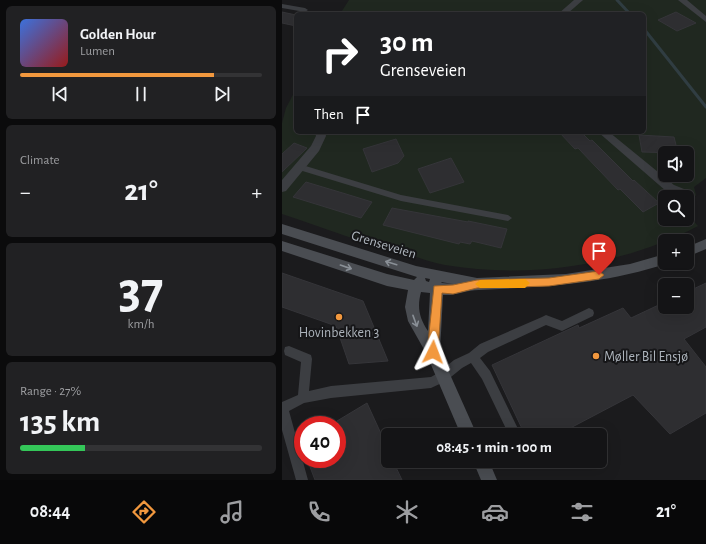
<!DOCTYPE html>
<meta charset="utf-8">
<style>
:root{--surface:#141416;--page:#212123;--text:#f1f3f6;--muted:#9d9ea1;--line:#333335;--accent:#f2983e}
body{margin:0;font-family:"Alegreya Sans",sans-serif;background:var(--page);color:var(--text);height:100vh;display:flex;flex-direction:column;font-size:15px;white-space:nowrap}
*{box-sizing:border-box;margin:0}
p{font-size:13px;color:var(--muted)}
.icon{flex:none;width:22px;height:22px;fill:none;stroke:currentColor;stroke-width:2;stroke-linecap:round;stroke-linejoin:round}
.map{position:relative;flex:1;overflow:hidden}
.details{display:flex;flex-direction:column;gap:6px;padding:6px;background:#0b0b0c;width:282px}
.details>*{flex:none}
.guide{position:absolute;left:12px;top:12px;width:352px;height:122px;border-radius:6px;box-shadow:0 4px 16px #0002,0 0 0 1px var(--line);background:#202124;color:#fff;overflow:hidden}
.fabs{position:absolute;left:376px;top:146px;display:grid;gap:8px}
.fabs a{display:grid;place-items:center;width:36px;height:36px;border-radius:6px;background:var(--surface);box-shadow:0 4px 16px #0002,0 0 0 1px var(--line);font-size:20px}
.speed{position:absolute;left:12px;top:416px;display:flex;gap:8px;font-size:20px;font-weight:700;text-align:center}
.speed>*{display:grid;place-content:center;width:52px;height:52px;border-radius:50%;background:var(--surface);box-shadow:0 4px 16px #0002,0 0 0 1px var(--line);line-height:1}
.speed .limit{border:6px solid #d22;background:#fff;color:#111}
.pin{position:absolute;display:grid;place-items:center;width:34px;height:34px;color:#fff;margin:-41px -17px;border-radius:50% 50% 50% 0;rotate:-45deg;box-shadow:0 0 4px #0007}
.pin .icon{rotate:45deg}
.me{position:absolute;width:44px;margin:-22px;rotate:3deg;stroke-linejoin:round;filter:drop-shadow(0 0 3px #0008)}
.turn{display:flex;align-items:center;gap:14px;height:84px;padding:0 20px;font-size:18px}
.turn .icon{width:52px;height:52px;stroke-width:2.5}
.turn b{display:block;font-size:28px;line-height:34px}
.then{display:flex;align-items:center;height:38px;padding:0 20px;background:#0003;gap:8px;font-size:15px}
.big{font-size:30px;font-weight:700;line-height:1.1}
.details .tile{flex:1;display:flex;flex-direction:column;justify-content:center;gap:6px;min-width:0;padding:0 14px;border-radius:6px;background:var(--page)}
.details .dial{align-items:center;gap:0}
.dial b{font-size:52px;line-height:1}
.song{display:flex;align-items:center;gap:12px}
.cover{width:48px;height:48px;border-radius:6px;background:linear-gradient(135deg,hsl(220 70% 55%),hsl(0 70% 35%))}
.played{height:4px;border-radius:2px;background:linear-gradient(90deg,var(--accent) 80%,var(--line) 80%)}
.keys{display:flex;justify-content:space-around;direction:ltr}
.heat{display:flex;justify-content:space-between;align-items:center;font-size:22px;direction:ltr}
.charge{height:6px;border-radius:3px;background:linear-gradient(90deg,#34c759 27%,var(--line) 0)}
.trip{position:absolute;left:99px;top:428px;width:226px;height:40px;border-radius:6px;background:var(--surface);box-shadow:0 4px 16px #0002,0 0 0 1px var(--line);font-weight:700;line-height:40px;text-align:center}
.dock{display:flex;height:64px;justify-content:space-around;align-items:center;background:#080809;color:var(--muted)}
.dock .icon{width:28px;height:28px}
.dock .selected{color:var(--accent)}
.dock b{font-size:18px;color:var(--text)}
main{display:flex;flex:1;min-height:0}
.map>svg:first-child{display:block}
</style>
<main>
<section class="details">
<div class="tile">
<div class="song"><i class="cover"></i><div><b>Golden Hour</b><p>Lumen</p></div></div>
<div class="played"></div>
<div class="keys"><svg class="icon" aria-label="previous" viewBox="0 0 24 24"><path d="M18 5L8 12l10 7zM5 5v14"/></svg><svg class="icon" aria-label="pause" viewBox="0 0 24 24"><path d="M8 5v14M16 5v14"/></svg><svg class="icon" aria-label="next" viewBox="0 0 24 24"><path d="M6 5l10 7-10 7zM19 5v14"/></svg></div>
</div>
<div class="tile"><p>Climate</p>
<div class="heat"><a>−</a><b class="big">21°</b><a>+</a></div>
</div>
<div class="tile dial"><b>37</b><p>km/h</p></div>
<div class="tile"><p>Range · 27%</p><b class="big">135 km</b><div class="charge"></div></div>
</section>
<div class="map">
<svg width="424" height="480" viewBox="0 0 424 480">
<rect width="100%" height="100%" fill="#1b1b1d"/>
<path fill="#202820" fill-rule="evenodd" d="M67 0H424V178L412 187 414 195 405 206V197H383V219H405V214L416 226C340 266 247 279 163 265 151 263 139 258 127 255 84 244 42 228 0 214V123L4 108 14 89V132H362V14H58ZM383 153H405V175H383Z"/>
<g fill="none" stroke-linecap="round" stroke-linejoin="round">
<path stroke="#303d42" stroke-width="3" d="M335 0 348 14
M362 29 424 107"/>
</g>
<path fill="#2e2e31" stroke="#353539" d="M0 12 14 15V26L0 23Z
M394 12 414 23 395 31 376 20Z
M277 132H299L308 141 310 140 351 181 352 180 377 203 361 212 338 189 336 190 296 148 293 149Z
M357 135 392 137 396 153 360 152Z
M114 139 122 156 116 163 90 172 81 149Z
M12 143 25 148 0 172V154Z
M169 158 182 182 148 193 136 169Z
M24 182 64 194 90 202 79 218 11 197Z
M110 208 186 222V221L225 229 219 248 190 241 188 244 178 242 177 244 101 225Z
M0 273 81 301 106 361 67 364 54 326 0 307Z
M424 283V327L402 339 424 367V413L388 434 351 395 275 435H243L210 365 296 325 297 328 341 308 349 318 383 302V307H405V292Z
M85 403 106 449V461H111L120 480H33L25 459H55V421Z"/>
<g fill="none" stroke-linecap="round" stroke-linejoin="round">
<path fill="#3c3e42" fill-rule="evenodd" d="M0 4 23 8 26 10 23 12 0 8Z
M17 164 119 195 226 215 230 218 226 221 119 201 14 169 13 167Z
M307 308 311 310 312 313 311 316 284 329 280 331 264 325 206 352 198 358 208 371 239 435H227L200 379 189 363 180 368 164 381 149 388 49 398 22 403 7 411 26 480H14L0 430V402L16 395 19 362 3 355 2 351 3 347 7 346 29 355 30 359 27 391 49 386 149 377 156 373 172 360 187 353 198 344 260 317 264 315 280 321Z
M309 427 313 429 314 435H300L302 431Z"/>
<path fill="#3c3e42" fill-rule="evenodd" d="M292 0H301L285 14H276Z
M396 0H405L424 16V22Z
M33 132H43L44 136 37 151 4 191 0 192V180L29 146 34 136Z
M316 132H327L392 185 402 189 404 192 402 195 398 196 384 191Z"/>
<path fill="#4a4d52" fill-rule="evenodd" d="M0 224 134 266 195 278 284 274 348 264 383 254V263H386C325 284 261 287 197 290 184 290 174 296 161 295L158 352 195 435H179L144 353 126 321 123 307 126 290 105 286 0 251V241L105 274 132 280 135 277 0 234ZM143 278 148 279 147 282 144 281ZM159 282 171 284 160 283ZM139 292 148 293 146 331C137 318 135 307 139 292Z
M424 239V249L405 257V247Z
M191 461H207L215 480H199Z"/>
</g>
<defs><path id="oneway-shaft" d="M-6 0H5M1.5-3L5.5 0L1.5 3" fill="none" stroke-width="1.6" stroke-linecap="round" stroke-linejoin="round"/></defs>
<g stroke="#8a9097">
<use href="#oneway-shaft" transform="translate(109 263) rotate(-163)"/>
<use href="#oneway-shaft" transform="translate(64 267) rotate(19)"/>
<use href="#oneway-shaft" transform="translate(133 321) rotate(70)"/>
</g>
<path fill="#f2983e" stroke="#9d6328" d="M317 271 322 275 317 279 267 286 195 288 171 294 160 293 156 352 155 355 151 357 147 355 145 352 152 286 171 285 195 280 267 278Z"/>
<path fill="#f59e0b" d="M243 279 248 283 243 288H198L193 284 198 280Z"/>
<g fill="#f2983e" stroke="#161618" stroke-width="1.5">
<circle cx="57" cy="317" r="4"/>
<circle cx="314" cy="356" r="4"/>
</g>
<g text-anchor="middle" stroke-width="4" stroke-linejoin="round" paint-order="stroke">
<g font-size="14" fill="#adb4bc" stroke="#161618">
<text transform="translate(102 244) rotate(17)" y="5">Grenseveien</text>
</g>
<g font-size="14" fill="#adb4bc" stroke="#161618">
<text x="57" y="337">Hovinbekken 3</text>
<text x="322" y="361" text-anchor="start">Møller Bil Ensjø</text>
</g>
</g>
</svg>
<div class="fabs">
<a><svg class="icon" aria-label="sound" viewBox="0 0 24 24"><path d="M4 9h4l5-4v14l-5-4H4zM17 9q2 3 0 6"/></svg></a>
<a><svg class="icon" aria-label="search" viewBox="0 0 24 24"><circle cx="10" cy="10" r="6"/><path d="M15 15l6 6"/></svg></a>
<a>+</a>
<a>−</a>
</div>
<div class="speed"><div class="limit">40</div></div>
<div class="pin" style="left:317px;top:275px;background:#d93025"><svg class="icon" aria-label="arrive" viewBox="0 0 24 24"><path d="M6 21V4h12l-3 4 3 4H6"/></svg></div>
<svg class="me" style="left:151px;top:352px" viewBox="-20 -20 40 40"><path d="M0-17L14 15 0 8-14 15z" fill="#f2983e" stroke="#fff" stroke-width="4"/></svg>
<div class="trip">08:45 · 1 min · 100 m</div>
<div class="guide">
<div class="turn"><svg class="icon" aria-label="right" viewBox="0 0 24 24"><path d="M7 20v-9h11M14 6l5 5-5 5"/></svg><div><b>30 m</b>Grenseveien</div></div>
<div class="then">Then<svg class="icon" aria-label="arrive" viewBox="0 0 24 24"><path d="M6 21V4h12l-3 4 3 4H6"/></svg></div>
</div>
</div>
</main>
<nav class="dock">
<b>08:44</b>
<svg class="icon selected" aria-label="directions" viewBox="0 0 24 24"><path d="M12 3l9 9-9 9-9-9zM9 14v-3h6M13 9l2 2-2 2"/></svg>
<svg class="icon" aria-label="music" viewBox="0 0 24 24"><path d="M9 18V5l10-2v13"/><circle cx="6" cy="18" r="3"/><circle cx="16" cy="16" r="3"/></svg>
<svg class="icon" aria-label="phone" viewBox="0 0 24 24"><path d="M5 4h4l2 5-3 2q2 4 5 5l2-3 5 2v4C11 20 4 13 5 4z"/></svg>
<svg class="icon" aria-label="climate" viewBox="0 0 24 24"><path d="M12 3v18M4 7l16 10M4 17L20 7"/></svg>
<svg class="icon" aria-label="car" viewBox="0 0 24 24"><path d="M5 17H2v-5l4-1 3-4h7l3 4 3 1v5h-3M9 17h6M6 11h13"/><circle cx="7" cy="17" r="2"/><circle cx="17" cy="17" r="2"/></svg>
<svg class="icon" aria-label="filters" viewBox="0 0 24 24"><path d="M4 7h16M4 17h16"/><circle cx="9" cy="7" r="2"/><circle cx="15" cy="17" r="2"/></svg>
<b>21°</b>
</nav>
